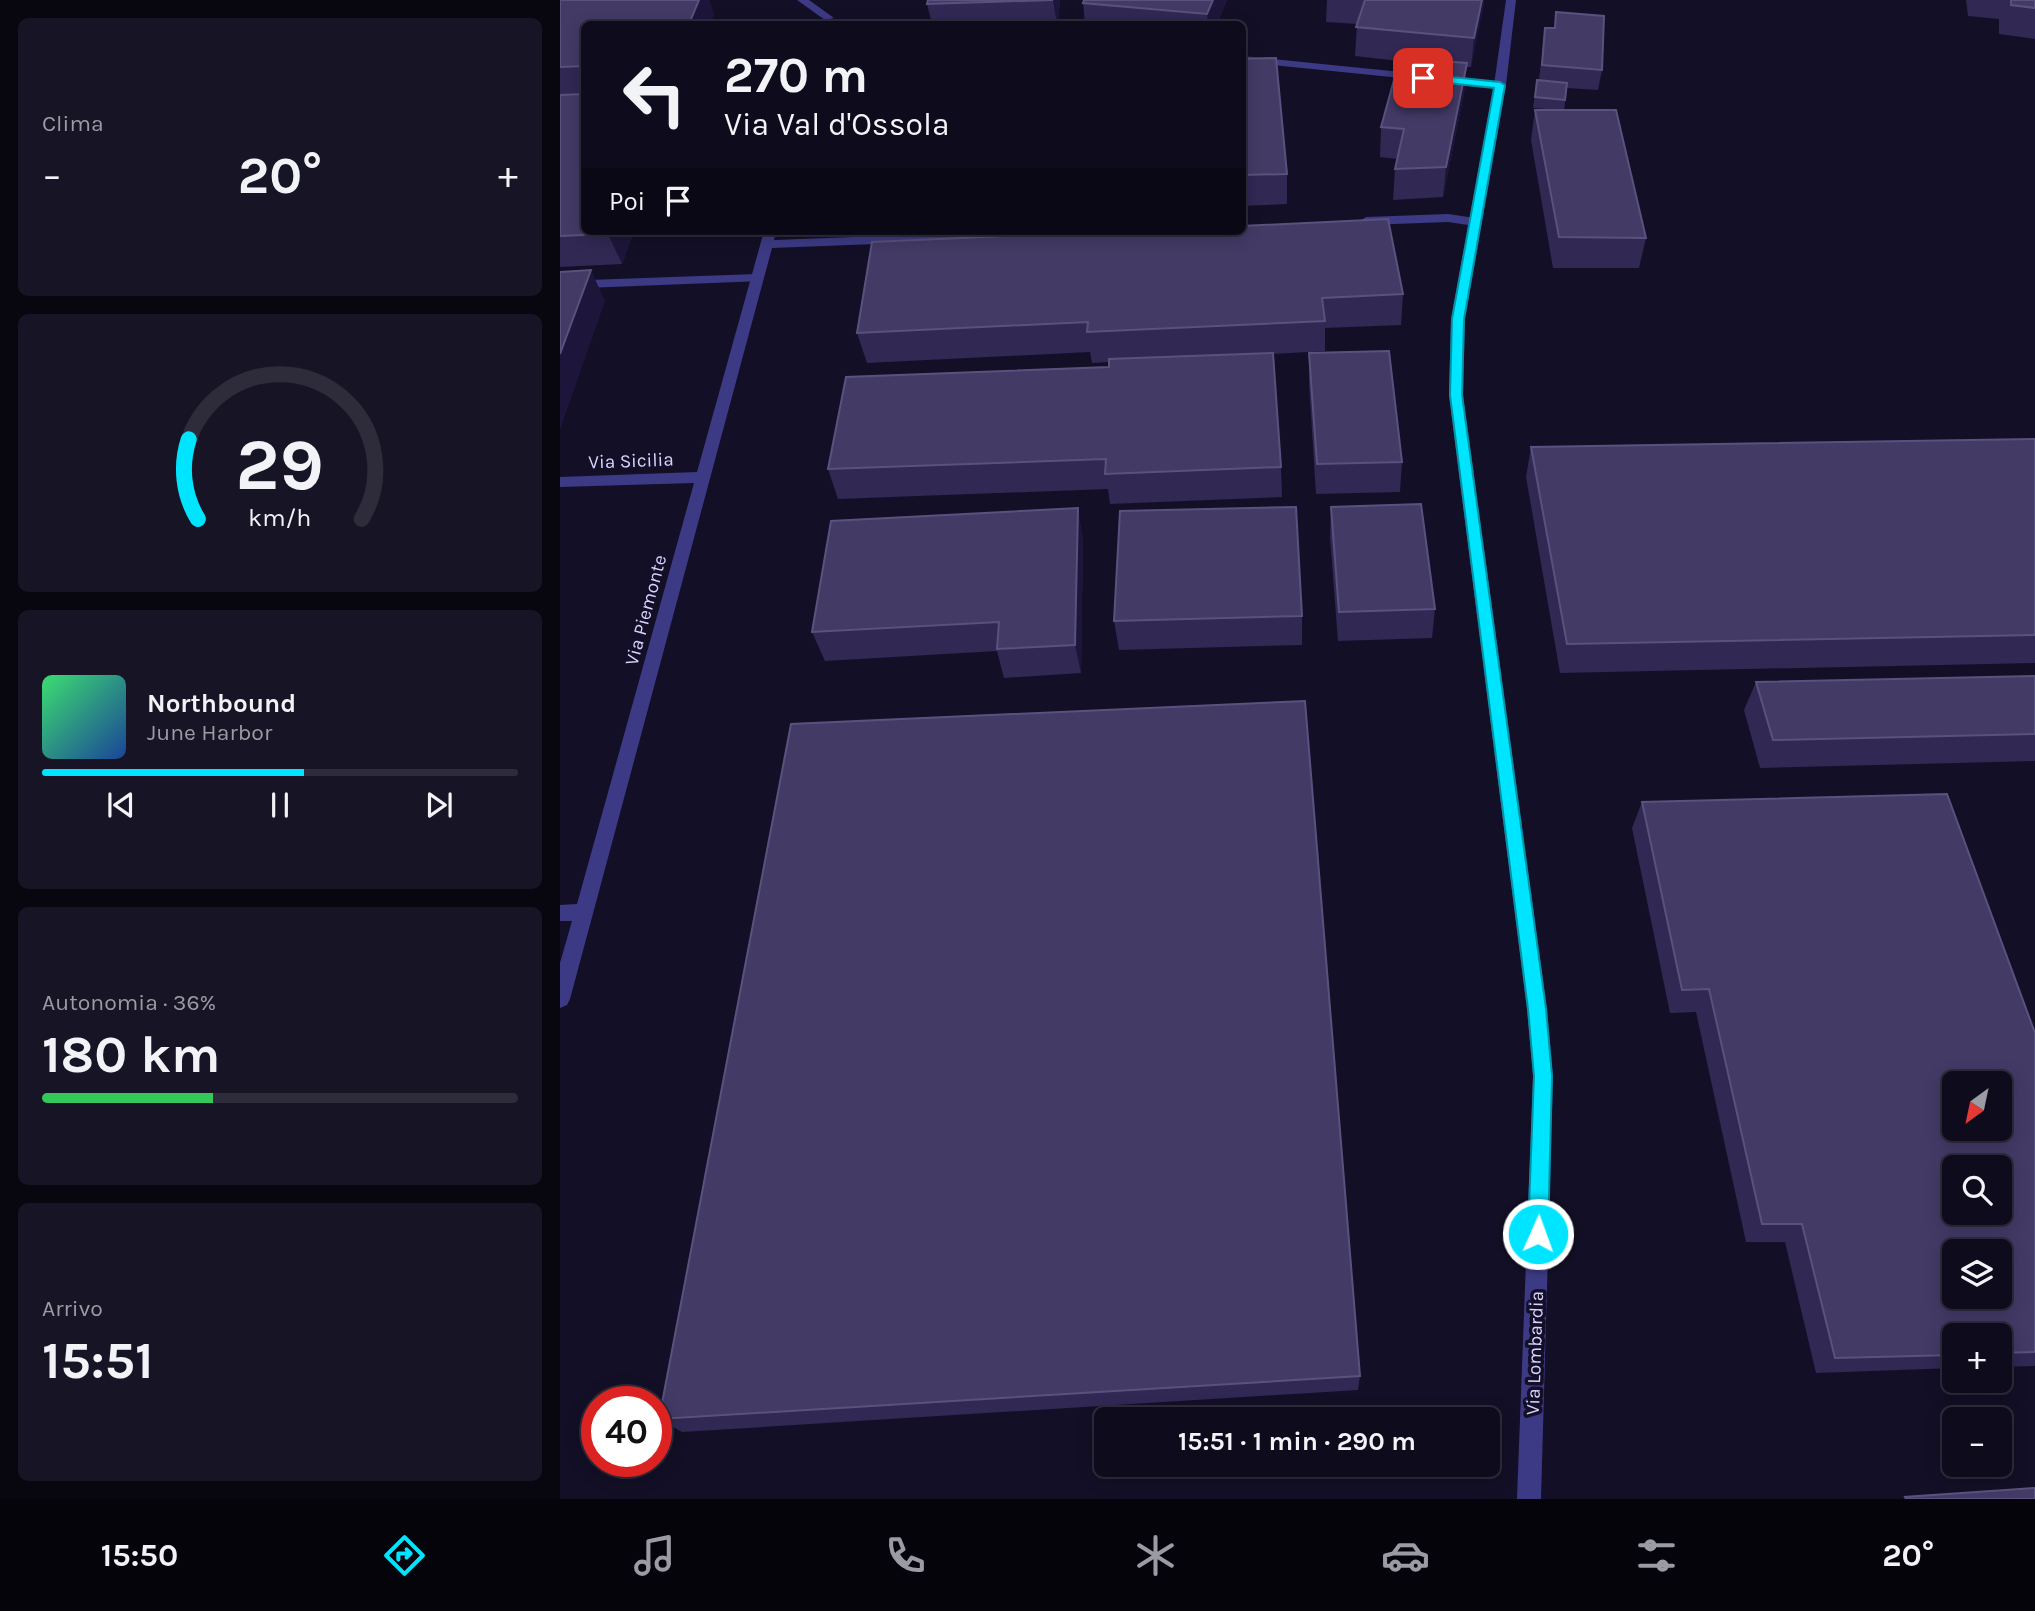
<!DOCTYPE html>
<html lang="it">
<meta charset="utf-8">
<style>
:root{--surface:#0e0b1c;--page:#171425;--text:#f1f3f6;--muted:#9b9ba3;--line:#2e2b3b;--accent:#00e5ff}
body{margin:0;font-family:Karla,sans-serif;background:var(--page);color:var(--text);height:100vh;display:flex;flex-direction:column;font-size:26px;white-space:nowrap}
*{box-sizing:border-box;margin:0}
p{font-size:23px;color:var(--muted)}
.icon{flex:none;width:38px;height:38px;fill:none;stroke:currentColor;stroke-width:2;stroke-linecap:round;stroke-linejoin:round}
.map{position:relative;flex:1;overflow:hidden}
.sheet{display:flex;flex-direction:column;gap:18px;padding:18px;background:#08060f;width:560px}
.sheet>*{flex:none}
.hud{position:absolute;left:21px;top:21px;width:665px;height:214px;border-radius:10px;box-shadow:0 4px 18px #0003,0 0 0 2px var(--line);background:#0e0b1c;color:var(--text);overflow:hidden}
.needle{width:46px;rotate:213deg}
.controls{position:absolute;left:1382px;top:1071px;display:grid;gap:14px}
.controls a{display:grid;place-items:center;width:70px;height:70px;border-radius:10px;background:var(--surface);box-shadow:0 4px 18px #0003,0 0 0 2px var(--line);font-size:35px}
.speed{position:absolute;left:21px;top:1386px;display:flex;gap:14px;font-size:35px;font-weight:700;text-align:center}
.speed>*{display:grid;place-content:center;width:91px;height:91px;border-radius:50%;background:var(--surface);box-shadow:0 4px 18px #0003,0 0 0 2px var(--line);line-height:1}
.speed .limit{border:10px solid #d22;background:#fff;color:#111}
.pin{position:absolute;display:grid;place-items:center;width:60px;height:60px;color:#fff;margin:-30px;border-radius:14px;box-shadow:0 4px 10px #0006}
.me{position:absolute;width:77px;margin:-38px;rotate:2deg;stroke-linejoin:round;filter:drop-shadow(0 0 5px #0008)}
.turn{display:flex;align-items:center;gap:24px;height:147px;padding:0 28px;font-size:32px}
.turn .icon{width:91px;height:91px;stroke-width:2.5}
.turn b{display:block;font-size:49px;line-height:60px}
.then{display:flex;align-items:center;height:66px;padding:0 28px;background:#0003;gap:14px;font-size:26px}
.big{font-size:52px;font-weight:700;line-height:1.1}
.sheet .tile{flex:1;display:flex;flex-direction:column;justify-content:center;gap:10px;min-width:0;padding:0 24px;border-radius:10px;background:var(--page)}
.sheet .dial{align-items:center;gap:0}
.dial svg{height:182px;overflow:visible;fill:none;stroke:var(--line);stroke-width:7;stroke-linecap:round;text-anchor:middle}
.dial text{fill:var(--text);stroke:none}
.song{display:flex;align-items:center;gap:21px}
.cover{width:84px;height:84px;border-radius:10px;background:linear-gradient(135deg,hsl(140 70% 55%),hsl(220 70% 35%))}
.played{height:7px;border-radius:4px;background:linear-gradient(90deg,var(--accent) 55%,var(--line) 55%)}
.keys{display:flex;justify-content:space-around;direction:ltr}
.heat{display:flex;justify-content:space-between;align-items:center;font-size:38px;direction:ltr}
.charge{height:10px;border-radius:5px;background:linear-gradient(90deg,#34c759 36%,var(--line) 0)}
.trip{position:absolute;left:534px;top:1407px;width:406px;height:70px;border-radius:10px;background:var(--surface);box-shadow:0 4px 18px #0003,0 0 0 2px var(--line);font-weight:700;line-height:70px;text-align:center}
.dock{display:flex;height:112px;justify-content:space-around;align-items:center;background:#06040b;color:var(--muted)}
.dock .icon{width:49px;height:49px}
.dock .selected{color:var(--accent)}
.dock b{font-size:32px;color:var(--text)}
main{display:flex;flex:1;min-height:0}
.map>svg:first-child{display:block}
</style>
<main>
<section class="sheet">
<div class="tile"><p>Clima</p>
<div class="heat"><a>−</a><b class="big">20°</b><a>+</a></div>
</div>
<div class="tile dial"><svg viewBox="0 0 100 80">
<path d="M14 69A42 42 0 1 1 86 69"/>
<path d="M14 69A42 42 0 0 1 10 34" stroke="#00e5ff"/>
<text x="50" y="56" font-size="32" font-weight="700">29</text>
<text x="50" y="72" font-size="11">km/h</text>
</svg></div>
<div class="tile">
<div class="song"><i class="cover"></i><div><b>Northbound</b><p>June Harbor</p></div></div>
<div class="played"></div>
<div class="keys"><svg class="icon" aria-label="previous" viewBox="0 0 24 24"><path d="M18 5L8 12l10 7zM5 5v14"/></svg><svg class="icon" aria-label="pause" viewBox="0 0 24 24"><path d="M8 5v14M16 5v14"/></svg><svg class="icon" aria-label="next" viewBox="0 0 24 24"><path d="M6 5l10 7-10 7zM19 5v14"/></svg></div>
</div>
<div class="tile"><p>Autonomia · 36%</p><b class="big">180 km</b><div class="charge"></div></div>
<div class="tile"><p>Arrivo</p><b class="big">15:51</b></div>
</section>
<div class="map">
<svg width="1475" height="1499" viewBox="0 0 1475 1499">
<rect width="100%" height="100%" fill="#130f26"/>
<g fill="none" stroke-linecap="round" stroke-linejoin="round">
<path fill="#3d3a85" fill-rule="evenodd" d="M197 274 202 275V281L0 289V281Z"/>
<path fill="#3d3a85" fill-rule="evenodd" d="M237 0H249L274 18 265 20Z
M682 56 940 82 946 85 940 88 682 62Z
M888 214 915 218 921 222 915 226 888 222 806 225 800 221 806 217Z
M204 231H216L214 240 450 231H559L553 235 212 248 10 999 7 1005 0 1008V963L12 921H0V905L17 904 134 483 0 487V477L137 472Z"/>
<path fill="#3d3a85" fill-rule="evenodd" d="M946 0H956L946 85 905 319 903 395 987 1009 993 1076 981 1499H957L973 1076 967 1009 889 395 891 319 934 85Z"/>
</g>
<path fill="#312854" d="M0 0H149L154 15 24 24V231H74L62 264 0 267Z
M368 0H500L498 24H372L367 4Z
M667 0 657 24H525L523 3Z
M767 0H924L911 67H906L904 93 883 197 833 200 835 169 837 159 820 157 821 127 839 61 795 56 797 24 766 22Z
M1406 0H1475V39L1439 34V19L1408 16Z
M996 12 1042 70 1038 90 1007 88 1004 110 1086 238 1079 268H993L971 140 975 110H1000L973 108 977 80H979L985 28H994Z
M682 59 727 174V204L682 206Z
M312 242 843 294 841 325 765 328V351L713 354 721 467 722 497 550 504 548 489 278 499 268 469 549 367V362L532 363 530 352 307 363 297 333Z
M749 353 842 462 840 492 756 494 749 384Z
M1475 439V663L1000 673 966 477 971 447Z
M771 507 875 609 872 638 778 641 770 537Z
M523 538 521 673 444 678 437 651 265 661 252 632Z
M742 616V645L559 650 554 621Z
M1475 676V761L1200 768 1184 710 1196 682Z
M1082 802 1475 1033V1366L1440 1367V1335H1395V1368L1256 1373 1225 1242H1186L1136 1012 1110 1013 1072 828Z
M800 1376 798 1390 122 1432 99 1419Z"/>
<path fill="#1d163a" d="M139 0H149L154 15 150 24H129Z
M493 0H500L498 24H497Z
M653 0H667L657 24H648L647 14Z
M922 0H924V5L911 67 914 38Z
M907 63 904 93 883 197 886 167Z
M49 231H74L62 264 48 234Z
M31 270 45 301 0 430V354Z
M518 508 523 538 521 673 515 645Z"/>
<path fill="#433a66" stroke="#5a527e" stroke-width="2" fill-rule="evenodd" d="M0 0H139L129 24H24V66L0 67Z
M368 0H493L367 4Z
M524 0H653L647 14 523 3Z
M805 0H922L914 38 796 27Z
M1451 0H1475V8L1451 5Z
M996 12 1044 16 1042 70 982 65 985 28H995Z
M487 23V24H459Z
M716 58 727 174 682 175V59Z
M840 58 907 63 886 167 835 169 844 129 821 127Z
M977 80 1007 83 1005 100 975 97Z
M24 94V231H49L48 234 0 236V95Z
M975 110H1056L1086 238 999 237Z
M828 219 843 294 762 298 765 321 527 332 528 322 297 333 312 242 561 231H682V226Z
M31 270 0 354V272Z
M829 351 842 462 757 464 749 353Z
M713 353 721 467 545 474 546 459 268 469 286 377 549 367V359Z
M1475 439V635L1007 644 971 447Z
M861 504 875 609 779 612 771 507Z
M736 507 742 616 554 621 560 511Z
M518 508 515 645 437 649 439 622 252 632 271 521Z
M1475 676V734L1213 740 1196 682Z
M745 701 800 1376 99 1419 231 724Z
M1387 794 1475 1033V1352L1440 1353V1335H1395V1355L1275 1358 1242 1224H1202L1149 989 1122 990 1082 802ZM1395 1083H1440V1129H1395ZM1395 1167H1440V1213H1395ZM1395 1251H1440V1297H1395Z
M1475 1488V1499H1346L1345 1497Z"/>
<path fill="#00e5ff" stroke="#0095a6" stroke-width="2" d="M863 74 940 82 945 85 904 319 902 395 986 1009 992 1076 988 1234 985 1242 978 1244 971 1242 968 1234 974 1076 968 1009 890 395 892 319 934 88 859 80V75Z"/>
<g text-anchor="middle" stroke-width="7" stroke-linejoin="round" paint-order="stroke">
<g font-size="19" fill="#d9d4ff" stroke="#130f26">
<text transform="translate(71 460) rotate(-2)" y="7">Via Sicilia</text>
<text transform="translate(85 610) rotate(-75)" y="7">Via Piemonte</text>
<text transform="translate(974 1353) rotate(-88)" y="7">Via Lombardia</text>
</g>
</g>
</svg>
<div class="controls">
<a><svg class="needle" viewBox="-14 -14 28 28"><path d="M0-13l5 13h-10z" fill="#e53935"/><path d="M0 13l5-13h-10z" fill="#9b9ba3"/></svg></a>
<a><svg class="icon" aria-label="search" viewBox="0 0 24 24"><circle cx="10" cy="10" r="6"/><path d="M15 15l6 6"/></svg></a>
<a><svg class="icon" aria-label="layers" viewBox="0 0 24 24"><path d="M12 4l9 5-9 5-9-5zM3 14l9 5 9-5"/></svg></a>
<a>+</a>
<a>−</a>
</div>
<div class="speed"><div class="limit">40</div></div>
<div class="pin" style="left:863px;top:78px;background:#d93025"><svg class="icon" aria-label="arrive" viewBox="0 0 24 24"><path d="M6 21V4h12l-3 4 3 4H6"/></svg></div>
<svg class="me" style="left:978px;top:1234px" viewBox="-20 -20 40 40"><circle r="17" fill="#00e5ff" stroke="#fff" stroke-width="3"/><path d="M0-11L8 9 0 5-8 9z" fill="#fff"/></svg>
<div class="trip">15:51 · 1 min · 290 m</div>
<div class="hud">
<div class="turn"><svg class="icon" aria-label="left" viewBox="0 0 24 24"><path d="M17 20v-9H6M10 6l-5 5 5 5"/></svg><div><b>270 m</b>Via Val d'Ossola</div></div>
<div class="then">Poi<svg class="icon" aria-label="arrive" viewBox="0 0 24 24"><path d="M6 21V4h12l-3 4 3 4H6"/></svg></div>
</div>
</div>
</main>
<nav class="dock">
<b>15:50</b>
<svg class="icon selected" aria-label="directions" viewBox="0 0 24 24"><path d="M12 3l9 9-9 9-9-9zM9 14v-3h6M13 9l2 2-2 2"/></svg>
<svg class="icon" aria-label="music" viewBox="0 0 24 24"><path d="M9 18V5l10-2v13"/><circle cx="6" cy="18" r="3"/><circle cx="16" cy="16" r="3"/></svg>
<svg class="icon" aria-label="phone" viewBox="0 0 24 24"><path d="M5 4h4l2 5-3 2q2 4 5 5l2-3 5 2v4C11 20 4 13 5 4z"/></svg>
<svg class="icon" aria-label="climate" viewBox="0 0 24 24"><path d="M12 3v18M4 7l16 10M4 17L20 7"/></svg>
<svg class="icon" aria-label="car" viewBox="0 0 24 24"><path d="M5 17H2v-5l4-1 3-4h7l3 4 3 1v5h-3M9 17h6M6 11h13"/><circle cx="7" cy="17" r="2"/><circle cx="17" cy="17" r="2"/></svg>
<svg class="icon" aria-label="filters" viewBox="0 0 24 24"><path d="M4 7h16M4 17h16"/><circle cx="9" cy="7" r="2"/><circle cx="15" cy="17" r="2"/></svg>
<b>20°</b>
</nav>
